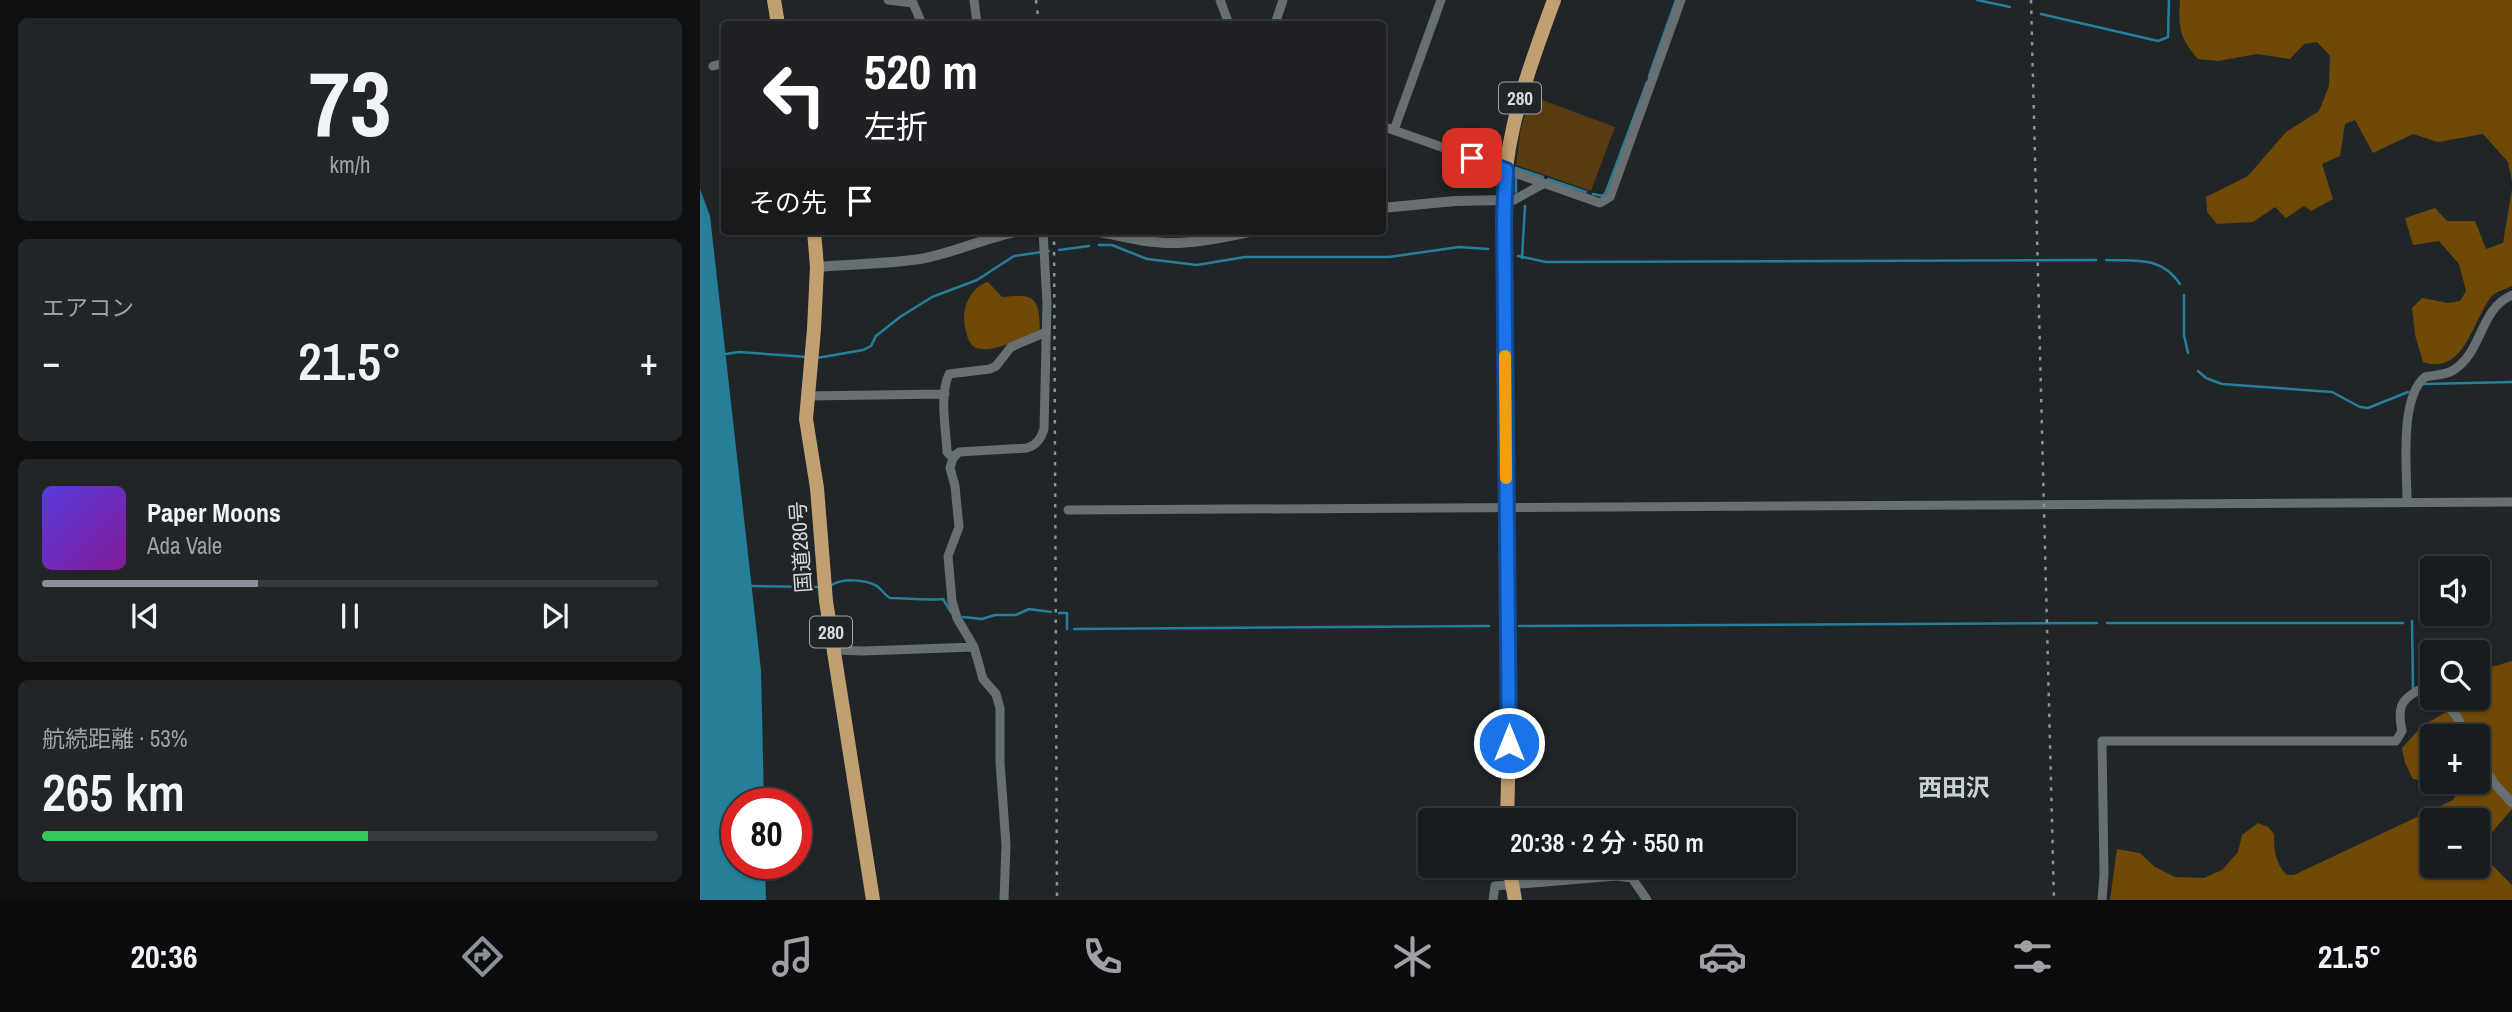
<!DOCTYPE html>
<html lang="ja">
<meta charset="utf-8">
<style>
:root{--surface:#181c1e;--page:#212527;--text:#f1f3f6;--muted:#9fa1a4;--line:#363a3c;--accent:#8c9099}
body{margin:0;font-family:"Archivo Narrow","Noto Sans JP",sans-serif;background:var(--page);color:var(--text);height:100vh;display:flex;flex-direction:column;font-size:26px;white-space:nowrap}
*{box-sizing:border-box;margin:0}
p{font-size:23px;color:var(--muted)}
.icon{flex:none;width:38px;height:38px;fill:none;stroke:currentColor;stroke-width:2;stroke-linecap:round;stroke-linejoin:round}
.map{position:relative;flex:1;overflow:hidden}
.side{display:flex;flex-direction:column;gap:18px;padding:18px;background:#0d0f10;width:700px}
.side>*{flex:none}
.guide{position:absolute;left:21px;top:21px;width:665px;height:214px;border-radius:7px;box-shadow:0 2px 5px #0004,0 0 0 2px var(--line);background:#202124;color:#fff;overflow:hidden}
.buttons{position:absolute;left:1720px;top:556px;display:grid;gap:14px}
.buttons a{display:grid;place-items:center;width:70px;height:70px;border-radius:7px;background:var(--surface);box-shadow:0 2px 5px #0004,0 0 0 2px var(--line);font-size:35px}
.speed{position:absolute;left:21px;top:788px;display:flex;gap:14px;font-size:35px;font-weight:700;text-align:center}
.speed>*{display:grid;place-content:center;width:91px;height:91px;border-radius:50%;background:var(--surface);box-shadow:0 2px 5px #0004,0 0 0 2px var(--line);line-height:1}
.speed .limit{border:10px solid #d22;background:#fff;color:#111}
.pin{position:absolute;display:grid;place-items:center;width:60px;height:60px;color:#fff;margin:-30px;border-radius:14px;box-shadow:0 4px 10px #0006}
.me{position:absolute;width:77px;margin:-38px;rotate:0deg;stroke-linejoin:round;filter:drop-shadow(0 0 5px #0008)}
.turn{display:flex;align-items:center;gap:24px;height:147px;padding:0 28px;font-size:32px}
.turn .icon{width:91px;height:91px;stroke-width:2.5}
.turn b{display:block;font-size:49px;line-height:60px}
.then{display:flex;align-items:center;height:66px;padding:0 28px;background:#0003;gap:14px;font-size:26px}
.big{font-size:52px;font-weight:600;line-height:1.1}
.side .card{flex:1;display:flex;flex-direction:column;justify-content:center;gap:10px;min-width:0;padding:0 24px;border-radius:10px;background:var(--page)}
.side .dial{align-items:center;gap:0}
.dial b{font-size:91px;line-height:1}
.song{display:flex;align-items:center;gap:21px}
.cover{width:84px;height:84px;border-radius:10px;background:linear-gradient(135deg,hsl(250 70% 55%),hsl(290 70% 35%))}
.played{height:7px;border-radius:4px;background:linear-gradient(90deg,var(--accent) 35%,var(--line) 35%)}
.keys{display:flex;justify-content:space-around;direction:ltr}
.heat{display:flex;justify-content:space-between;align-items:center;font-size:38px;direction:ltr}
.charge{height:10px;border-radius:5px;background:linear-gradient(90deg,#34c759 53%,var(--line) 0)}
.trip{position:absolute;left:718px;top:808px;width:378px;height:70px;border-radius:7px;background:var(--surface);box-shadow:0 2px 5px #0004,0 0 0 2px var(--line);font-weight:600;line-height:70px;text-align:center}
.tabs{display:flex;height:112px;justify-content:space-around;align-items:center;background:#0a0b0c;color:var(--muted)}
.tabs .icon{width:49px;height:49px}
.tabs .selected{color:var(--accent)}
.tabs b{font-size:32px;color:var(--text)}
main{display:flex;flex:1;min-height:0}
.map>svg:first-child{display:block}
</style>
<main>
<section class="side">
<div class="card dial"><b>73</b><p>km/h</p></div>
<div class="card"><p>エアコン</p>
<div class="heat"><a>−</a><b class="big">21.5°</b><a>+</a></div>
</div>
<div class="card">
<div class="song"><i class="cover"></i><div><b>Paper Moons</b><p>Ada Vale</p></div></div>
<div class="played"></div>
<div class="keys"><svg class="icon" aria-label="previous" viewBox="0 0 24 24"><path d="M18 5L8 12l10 7zM5 5v14"/></svg><svg class="icon" aria-label="pause" viewBox="0 0 24 24"><path d="M8 5v14M16 5v14"/></svg><svg class="icon" aria-label="next" viewBox="0 0 24 24"><path d="M6 5l10 7-10 7zM19 5v14"/></svg></div>
</div>
<div class="card"><p>航続距離 · 53%</p><b class="big">265 km</b><div class="charge"></div></div>
</section>
<div class="map">
<svg width="1812" height="900" viewBox="0 0 1812 900">
<rect width="100%" height="100%" fill="#202628"/>
<path fill="#583b10" d="M831 96 915 127 891 191 816 165 821 127Z"/>
<path fill="#6f4906" fill-rule="evenodd" d="M1480 0H1812V181L1808 162 1783 134 1738 142 1713 134 1673 153 1655 120 1645 124 1640 156 1622 164 1633 199 1611 211 1604 206 1586 218 1575 207 1553 222 1517 224 1507 212 1506 197 1548 176 1586 132 1619 111 1629 86 1630 56 1617 42 1604 44 1590 59 1557 54 1518 61 1498 59C1480 38 1478 28 1480 0Z
M1812 189V286C1806 289 1797 291 1792 296 1772 320 1765 376 1723 362L1715 335 1712 308 1722 298 1748 303 1760 301 1766 291 1759 264 1739 241 1713 245 1705 218 1735 208 1747 221H1775L1786 249 1803 243Z
M288 282 302 297C333 294 339 295 340 329 327 336 288 357 273 346 269 343 267 336 266 331 260 313 268 288 288 282Z
M1812 661V809L1780 846 1789 862 1812 885V900H1410L1417 849 1440 853 1455 867 1475 877 1504 878 1522 870 1538 852 1542 835 1558 823 1568 827 1574 834C1574 849 1575 864 1587 875H1594L1753 800 1761 788C1748 780 1728 782 1713 779L1705 763 1702 748 1722 726 1758 705 1754 698H1778V671ZM1732 737H1778V782H1732ZM1732 821H1778V866H1732Z"/>
<path fill="#267e99" d="M0 189 10 216 61 670 64 803H37V863H65L66 900H0Z"/>
<g fill="none" stroke-linecap="round" stroke-linejoin="round">
<path stroke="#267e99" stroke-width="2.5" d="M1277 0 1310 7
M1341 14 1458 41 1468 37 1469 0
M949 76 976 0
M816 168 843 177
M816 176V192
M848 179 886 192
M893 194 903 196 906 192 947 82
M399 245H412L447 259 497 265 545 257H689L759 247 788 249
M359 250 389 246
M818 256 846 262 1396 260
M822 258 825 206
M1406 260C1437 261 1461 256 1480 284
M1484 295V335L1488 353
M26 354 39 352 107 357
M117 358 163 350 171 346 176 336 200 317 232 297 277 280 314 256 349 251
M1498 371 1506 378 1522 384 1632 392 1660 407 1668 408 1708 392
M1724 384 1812 382
M51 586 117 587
M130 586C142 578 164 579 177 586 182 590 185 595 190 598 208 598 225 601 243 599L251 612
M359 613H367V629
M263 617 282 619 295 615H316L329 609 351 612
M1712 621 1713 689
M1407 623H1703
M819 626 1397 623
M374 629 789 626"/>
<path stroke="#686f72" stroke-width="9" d="M188 0 213 3 222 24
M274 0 277 24
M520 0 529 24
M575 24 583 0
M13 66 24 63
M682 126 900 203 910 197 981 0
M694 130 741 0
M804 200H814L843 184
M106 396 245 394
M253 458 247 452C246 428 239 396 249 374L290 369 296 366 311 347 346 332
M1707 501C1707 470 1699 398 1725 377 1734 375 1745 375 1752 371 1784 352 1778 310 1812 295
M368 510 1812 502
M134 650 163 651 274 647
M1742 698 1757 717 1768 737
M1778 757 1794 783 1812 803
M304 900 306 845 300 762V708L296 694 283 679 274 647 257 618 252 601 248 556 259 527 255 486 250 468 253 458 259 452 327 448C337 445 341 438 344 429L347 304 343 231
M793 900 795 886 917 876 932 878 947 900
M1402 900 1404 874 1402 741H1696L1702 731C1696 704 1703 697 1727 686L1732 689"/>
<path stroke="#686f72" stroke-width="10" d="M682 208 755 201 804 200
M395 231C420 236 446 243 472 243 500 243 528 236 555 231
M117 267C151 264 186 264 220 259 255 253 286 237 320 231"/>
<path stroke="#c19f70" stroke-width="14" d="M74 0 78 24
M114 231 117 267 114 329 106 419 117 488 126 601 173 900
M807 821 809 743 804 190C808 123 831 63 854 0
M809 866 815 900"/>
<path stroke="#8d9293" stroke-width="2.5" stroke-dasharray="3.5 7" stroke-linecap="butt" d="M336 0 339 24
M1331 0 1354 900
M354 231 357 900"/>
</g>
<g fill="none" stroke-linecap="round" stroke-linejoin="round">
<defs>
<path id="route" d="M772 158 806 170 804 220 809 743"/>
</defs>
<use href="#route" stroke="#114b97" stroke-width="18"/>
<use href="#route" stroke="#1a73e8" stroke-width="12"/>
<path stroke="#f59e0b" stroke-width="12" d="M805 356 806 478"/>
</g>
<g text-anchor="middle" stroke-width="5" stroke-linejoin="round" paint-order="stroke">
<g fill="#202628" stroke="#9fa4a5" stroke-width="2">
<rect x="799" y="82.5" width="42" height="31" rx="5"/>
<rect x="110" y="616.5" width="42" height="31" rx="5"/>
</g>
<g font-size="19" font-weight="bold" fill="#d6dadb">
<text x="820" y="105">280</text>
<text x="131" y="639">280</text>
</g>
<g font-size="21" fill="#d6dadb" stroke="#202628">
<text transform="translate(101 547) rotate(-94)" y="7">国道280号</text>
</g>
<g font-size="24" font-weight="bold" fill="#cad1d4" stroke="#202628">
<text x="1254" y="796">西田沢</text>
</g>
</g>
</svg>
<div class="buttons">
<a><svg class="icon" aria-label="sound" viewBox="0 0 24 24"><path d="M4 9h4l5-4v14l-5-4H4zM17 9q2 3 0 6"/></svg></a>
<a><svg class="icon" aria-label="search" viewBox="0 0 24 24"><circle cx="10" cy="10" r="6"/><path d="M15 15l6 6"/></svg></a>
<a>+</a>
<a>−</a>
</div>
<div class="speed"><div class="limit">80</div></div>
<div class="pin" style="left:772px;top:158px;background:#d93025"><svg class="icon" aria-label="arrive" viewBox="0 0 24 24"><path d="M6 21V4h12l-3 4 3 4H6"/></svg></div>
<svg class="me" style="left:809px;top:743px" viewBox="-20 -20 40 40"><circle r="17" fill="#1a73e8" stroke="#fff" stroke-width="3"/><path d="M0-11L8 9 0 5-8 9z" fill="#fff"/></svg>
<div class="trip">20:38 · 2 分 · 550 m</div>
<div class="guide">
<div class="turn"><svg class="icon" aria-label="left" viewBox="0 0 24 24"><path d="M17 20v-9H6M10 6l-5 5 5 5"/></svg><div><b>520 m</b>左折</div></div>
<div class="then">その先<svg class="icon" aria-label="arrive" viewBox="0 0 24 24"><path d="M6 21V4h12l-3 4 3 4H6"/></svg></div>
</div>
</div>
</main>
<nav class="tabs">
<b>20:36</b>
<svg class="icon selected" aria-label="directions" viewBox="0 0 24 24"><path d="M12 3l9 9-9 9-9-9zM9 14v-3h6M13 9l2 2-2 2"/></svg>
<svg class="icon" aria-label="music" viewBox="0 0 24 24"><path d="M9 18V5l10-2v13"/><circle cx="6" cy="18" r="3"/><circle cx="16" cy="16" r="3"/></svg>
<svg class="icon" aria-label="phone" viewBox="0 0 24 24"><path d="M5 4h4l2 5-3 2q2 4 5 5l2-3 5 2v4C11 20 4 13 5 4z"/></svg>
<svg class="icon" aria-label="climate" viewBox="0 0 24 24"><path d="M12 3v18M4 7l16 10M4 17L20 7"/></svg>
<svg class="icon" aria-label="car" viewBox="0 0 24 24"><path d="M5 17H2v-5l4-1 3-4h7l3 4 3 1v5h-3M9 17h6M6 11h13"/><circle cx="7" cy="17" r="2"/><circle cx="17" cy="17" r="2"/></svg>
<svg class="icon" aria-label="filters" viewBox="0 0 24 24"><path d="M4 7h16M4 17h16"/><circle cx="9" cy="7" r="2"/><circle cx="15" cy="17" r="2"/></svg>
<b>21.5°</b>
</nav>
